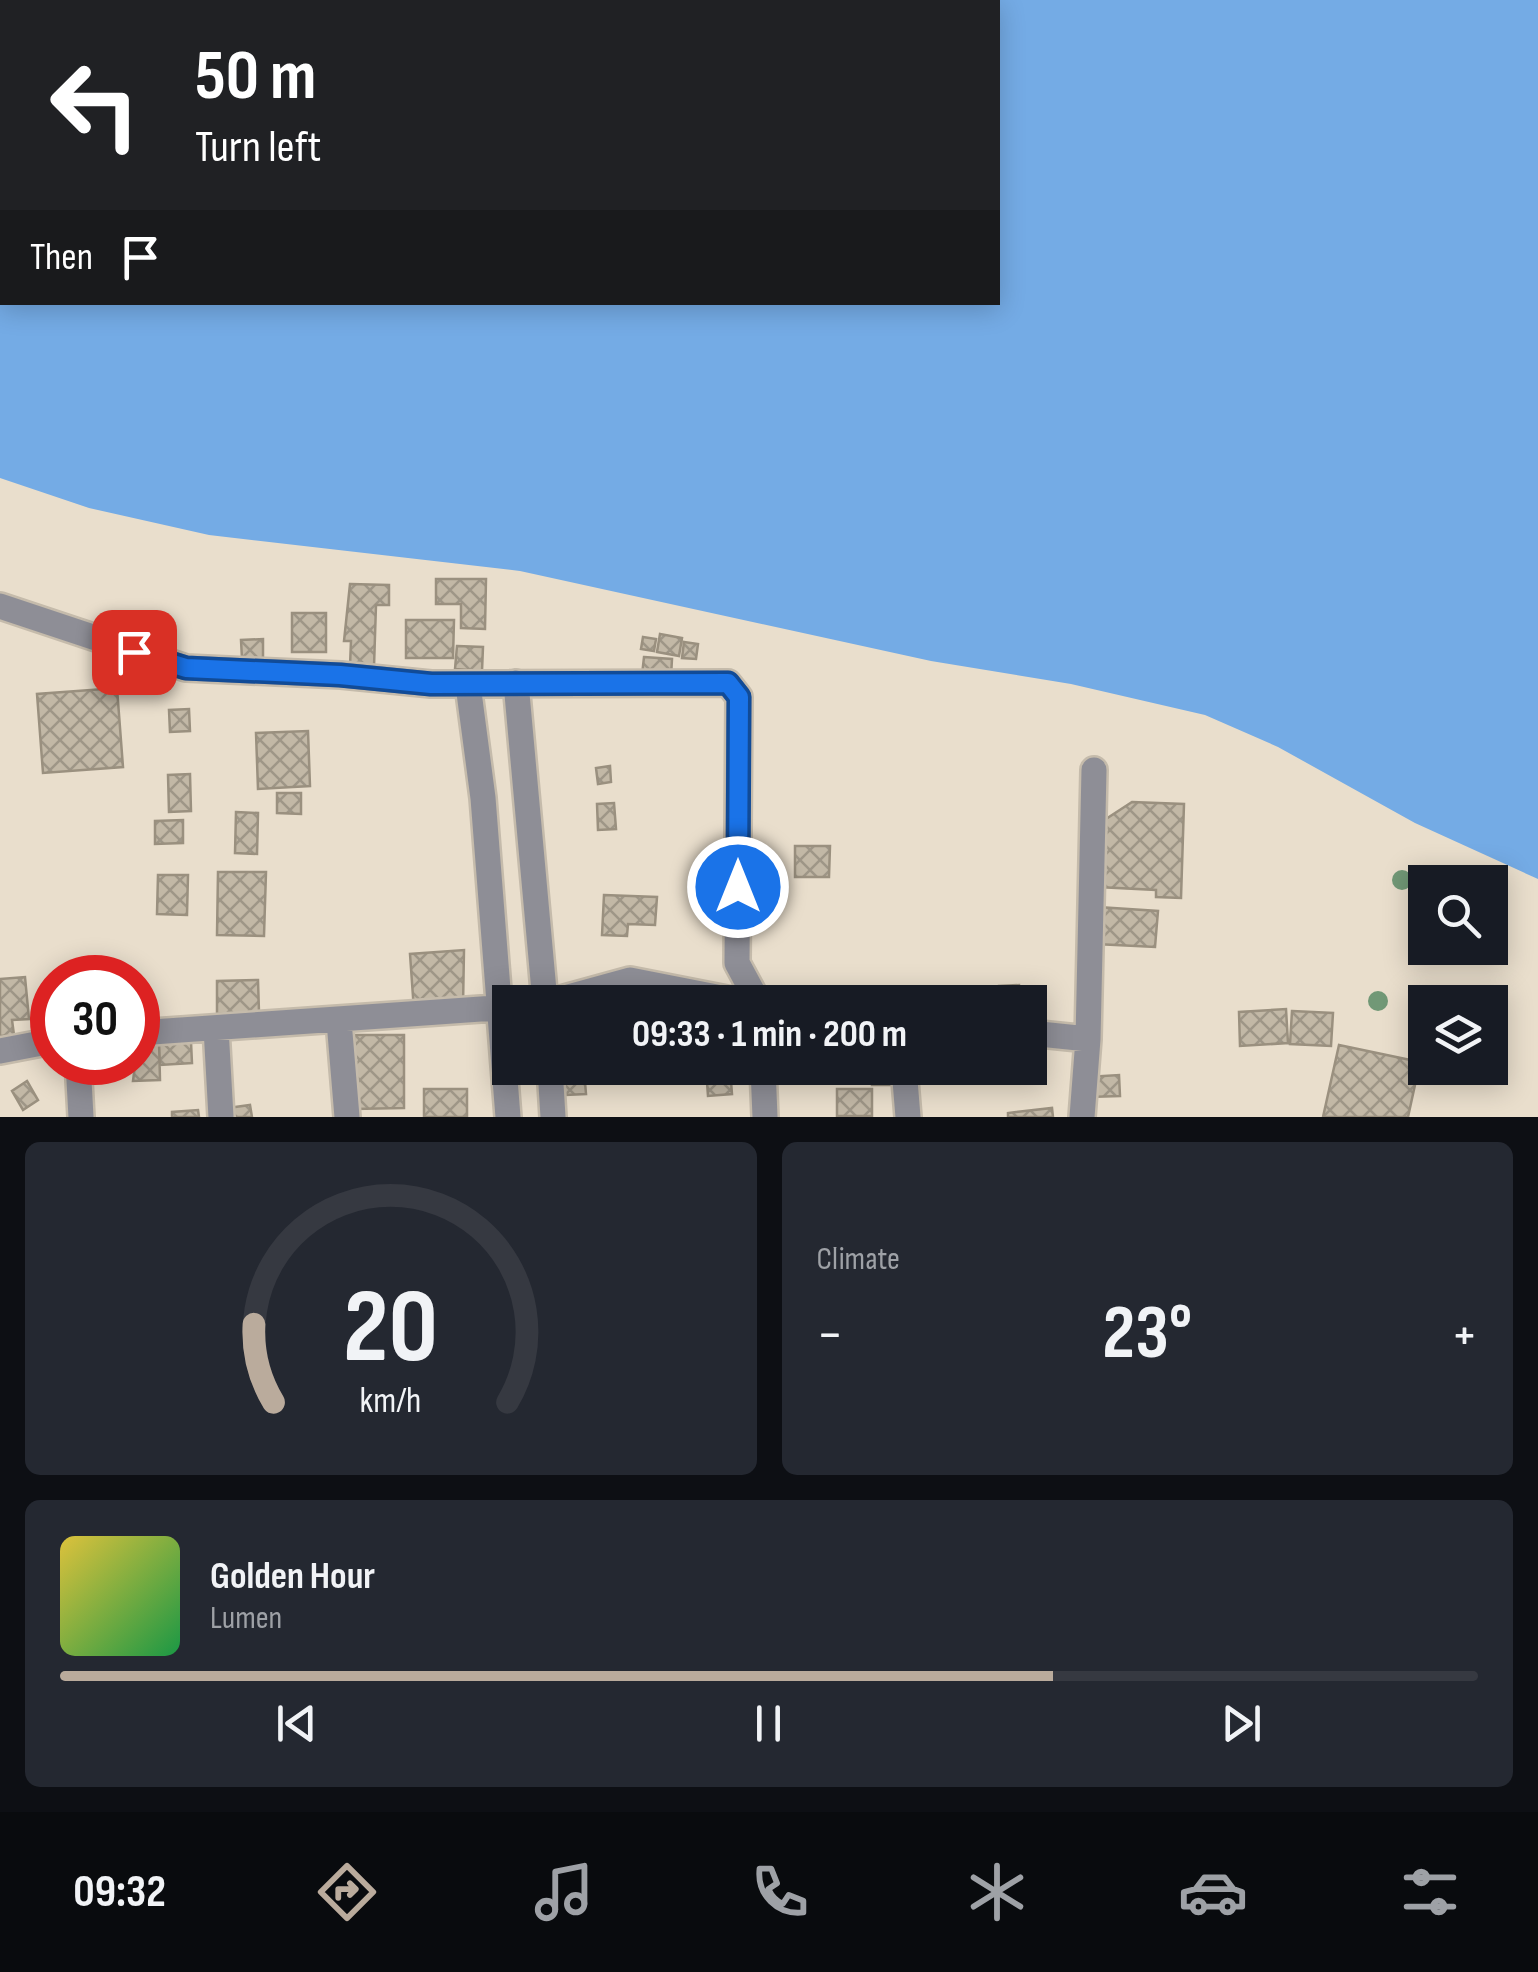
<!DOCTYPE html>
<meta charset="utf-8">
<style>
:root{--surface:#171b24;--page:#242831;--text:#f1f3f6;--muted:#9ea1a6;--line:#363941;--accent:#baab9c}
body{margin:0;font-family:"Sofia Sans Condensed",sans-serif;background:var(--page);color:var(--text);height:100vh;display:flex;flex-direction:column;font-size:38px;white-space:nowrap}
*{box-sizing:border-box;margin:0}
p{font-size:32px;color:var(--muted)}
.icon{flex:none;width:55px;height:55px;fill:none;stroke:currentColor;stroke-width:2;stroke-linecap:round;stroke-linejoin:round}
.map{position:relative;height:1117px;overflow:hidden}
.panel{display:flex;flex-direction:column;gap:25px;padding:25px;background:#0d0f14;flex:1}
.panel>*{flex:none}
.hud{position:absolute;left:0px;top:0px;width:1000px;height:305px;box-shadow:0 5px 25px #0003;background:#202124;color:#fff;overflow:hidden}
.tools{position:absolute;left:1408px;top:865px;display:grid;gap:20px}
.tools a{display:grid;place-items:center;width:100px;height:100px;border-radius:0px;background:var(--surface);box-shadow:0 5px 25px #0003;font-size:50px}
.speed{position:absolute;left:30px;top:955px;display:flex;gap:20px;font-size:50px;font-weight:700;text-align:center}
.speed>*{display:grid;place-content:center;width:130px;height:130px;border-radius:50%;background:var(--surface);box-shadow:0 5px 25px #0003;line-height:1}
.speed .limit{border:15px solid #d22;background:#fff;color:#111}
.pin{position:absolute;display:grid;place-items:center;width:85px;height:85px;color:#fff;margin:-42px;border-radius:20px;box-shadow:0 5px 15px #0006}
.me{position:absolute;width:110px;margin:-55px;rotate:0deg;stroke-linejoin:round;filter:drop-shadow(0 0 8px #0008)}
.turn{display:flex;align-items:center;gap:35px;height:210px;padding:0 30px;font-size:45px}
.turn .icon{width:130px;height:130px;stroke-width:2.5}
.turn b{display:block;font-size:70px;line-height:85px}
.then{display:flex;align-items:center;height:95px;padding:0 30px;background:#0003;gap:20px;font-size:38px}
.big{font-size:75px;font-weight:700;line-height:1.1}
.panel .tile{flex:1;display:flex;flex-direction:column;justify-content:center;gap:15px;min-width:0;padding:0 35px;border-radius:15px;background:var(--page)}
.panel .dial{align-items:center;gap:0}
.dial svg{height:260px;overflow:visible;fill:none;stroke:var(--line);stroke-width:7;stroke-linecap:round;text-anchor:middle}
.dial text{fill:var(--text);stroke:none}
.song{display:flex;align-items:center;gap:30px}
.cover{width:120px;height:120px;border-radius:15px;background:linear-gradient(135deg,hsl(50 70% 55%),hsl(140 70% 35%))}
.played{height:10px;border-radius:5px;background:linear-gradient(90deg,var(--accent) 70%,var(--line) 70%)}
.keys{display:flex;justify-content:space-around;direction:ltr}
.heat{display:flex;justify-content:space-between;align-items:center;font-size:55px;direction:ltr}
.panel .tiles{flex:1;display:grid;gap:25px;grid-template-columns:1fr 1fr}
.tile:last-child{grid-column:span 2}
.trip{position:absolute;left:492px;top:985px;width:555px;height:100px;border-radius:0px;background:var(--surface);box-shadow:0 5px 25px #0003;font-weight:700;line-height:100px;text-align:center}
.tab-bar{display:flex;height:160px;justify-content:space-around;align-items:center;background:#090b0e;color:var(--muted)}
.tab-bar .icon{width:70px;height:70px}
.tab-bar .active{color:var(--accent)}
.tab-bar b{font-size:45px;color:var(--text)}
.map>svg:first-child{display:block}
</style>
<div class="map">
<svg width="1538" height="1117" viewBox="0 0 1538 1117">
<defs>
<pattern id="building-cross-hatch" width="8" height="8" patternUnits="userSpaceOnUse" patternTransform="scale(2.5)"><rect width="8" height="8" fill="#c2b8a6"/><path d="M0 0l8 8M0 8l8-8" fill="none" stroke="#9e9687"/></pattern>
</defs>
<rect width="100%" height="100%" fill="#e9decc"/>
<path fill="#74abe5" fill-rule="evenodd" d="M0 0H1538V879L1415 823 1278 747 1205 715 1071 684 931 661 520 571 209 535 89 508 0 478ZM2 2H998V302H2Z"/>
<path fill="url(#building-cross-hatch)" stroke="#9a907f" stroke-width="2.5" d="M436 579H486L485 629 461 628V604H436Z
M350 584 389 585V605H376L374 667 350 666 351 641H344Z
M292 613H326V652H292Z
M406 620H454L453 658H406Z
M660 634 682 638 679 656 657 652Z
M643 637 656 639 654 651 641 649Z
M263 639V658L242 659 241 640Z
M684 642 698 644 696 659 682 658Z
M457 646 483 647 482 671 455 669Z
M644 657 672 659 671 677 642 675Z
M117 688 123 767 43 773 37 694Z
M189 709 190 731 170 732 169 710Z
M308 731 310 786 258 789 256 733Z
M610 766 611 782 598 784 596 768Z
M190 774 191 811 169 812 168 775Z
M277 793H301V814L277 813Z
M1132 802 1184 804 1181 898 1156 897V890L1098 887 1106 819Z
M614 803 616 829 598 830 597 804Z
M236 812 258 813 257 854 235 853Z
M183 820V843L155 844V821Z
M795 846H830L829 877H795Z
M218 872H266L264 936 217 935Z
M158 875H188L187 915 157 914Z
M604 895 657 897 655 925 628 924 627 936 602 935Z
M1098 907 1158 911 1155 947 1096 944Z
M464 950 463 1007 414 1011 410 954Z
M25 977 29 1019 12 1020 14 1035 0 1036V979Z
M258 980 259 1012 217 1014V981Z
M1019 985 1020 1002H999V986Z
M1286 1009 1288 1043 1240 1046 1239 1012Z
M1292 1011 1333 1013 1331 1046 1290 1044Z
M354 1035H404V1108L354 1109Z
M159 1041 160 1080 133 1081 138 1042Z
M191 1042 192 1063 160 1065 159 1043Z
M1339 1045 1420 1062 1408 1117H1323Z
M597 1068H610L609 1082H597Z
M706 1068H730L732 1094 708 1096Z
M872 1068H891V1085H872Z
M926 1068H969V1079L925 1078Z
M584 1070 586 1094 543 1096 542 1071Z
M1119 1075 1120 1096 1089 1097 1088 1077Z
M27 1081 38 1100 23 1110 12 1091Z
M424 1089H467V1117H424Z
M837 1089H872V1116H837Z
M250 1105 252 1117H214L213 1110Z
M1052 1108 1053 1117H1008V1113Z
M198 1110 199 1117H172V1112Z"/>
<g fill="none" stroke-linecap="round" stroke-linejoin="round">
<defs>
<path id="minor" d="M0 606 186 668 341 675 431 684 728 683 739 697 737 963 758 1002
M516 683 545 1002
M468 685 483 798 508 1117
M550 1002 630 980 742 1002
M339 1021 347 1117
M216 1028 221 1117
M138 1033 510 1007
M1030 1033 1088 1039
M0 1051 52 1041
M78 1062 81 1117
M550 1068 553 1117
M763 1068 765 1117
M904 1068 908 1117
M1082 1117 1088 1039 1094 770"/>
</defs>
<use href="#minor" stroke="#c5bbab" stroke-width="30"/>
<use href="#minor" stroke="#8e8e96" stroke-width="25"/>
</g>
<g fill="#719876">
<circle cx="1402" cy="880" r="10"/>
<circle cx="1378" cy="1001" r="10"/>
</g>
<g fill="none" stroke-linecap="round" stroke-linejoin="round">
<defs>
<path id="route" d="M134 652 186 668 340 675 431 684 728 683 739 697 738 887"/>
</defs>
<use href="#route" stroke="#114b97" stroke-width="25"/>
<use href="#route" stroke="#1a73e8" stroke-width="18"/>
</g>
</svg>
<div class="tools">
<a><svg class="icon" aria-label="search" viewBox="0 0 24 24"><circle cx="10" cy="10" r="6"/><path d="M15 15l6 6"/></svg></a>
<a><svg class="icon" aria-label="layers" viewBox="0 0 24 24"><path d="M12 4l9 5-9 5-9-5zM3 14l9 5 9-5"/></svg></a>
</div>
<div class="speed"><div class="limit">30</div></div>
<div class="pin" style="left:134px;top:652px;background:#d93025"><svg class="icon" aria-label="arrive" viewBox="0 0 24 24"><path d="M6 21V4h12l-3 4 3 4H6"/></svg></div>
<svg class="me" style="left:738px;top:887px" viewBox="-20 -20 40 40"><circle r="17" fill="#1a73e8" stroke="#fff" stroke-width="3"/><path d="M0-11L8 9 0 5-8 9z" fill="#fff"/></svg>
<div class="trip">09:33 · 1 min · 200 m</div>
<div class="hud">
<div class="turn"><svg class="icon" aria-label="left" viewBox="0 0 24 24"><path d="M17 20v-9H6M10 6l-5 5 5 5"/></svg><div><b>50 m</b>Turn left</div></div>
<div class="then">Then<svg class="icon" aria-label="arrive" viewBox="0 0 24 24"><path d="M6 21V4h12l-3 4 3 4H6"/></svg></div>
</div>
</div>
<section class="panel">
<div class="tiles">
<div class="tile dial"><svg viewBox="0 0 100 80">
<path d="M14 69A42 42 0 1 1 86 69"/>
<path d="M14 69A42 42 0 0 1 8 45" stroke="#baab9c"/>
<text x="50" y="56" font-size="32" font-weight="700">20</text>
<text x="50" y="72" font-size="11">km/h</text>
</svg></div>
<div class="tile"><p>Climate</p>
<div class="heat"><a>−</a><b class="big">23°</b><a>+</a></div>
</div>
<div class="tile">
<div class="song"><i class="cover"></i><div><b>Golden Hour</b><p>Lumen</p></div></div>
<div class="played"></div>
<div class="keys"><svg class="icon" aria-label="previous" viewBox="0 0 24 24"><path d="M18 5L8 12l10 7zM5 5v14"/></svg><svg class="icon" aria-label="pause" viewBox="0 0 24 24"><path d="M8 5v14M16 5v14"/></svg><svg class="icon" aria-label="next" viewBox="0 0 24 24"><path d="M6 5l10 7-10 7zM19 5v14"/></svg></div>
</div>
</div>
</section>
<nav class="tab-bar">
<b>09:32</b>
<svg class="icon active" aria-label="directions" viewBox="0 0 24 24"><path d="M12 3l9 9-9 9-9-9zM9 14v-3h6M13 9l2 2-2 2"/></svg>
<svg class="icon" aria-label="music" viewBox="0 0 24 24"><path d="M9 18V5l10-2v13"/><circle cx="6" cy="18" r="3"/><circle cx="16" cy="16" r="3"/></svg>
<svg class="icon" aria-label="phone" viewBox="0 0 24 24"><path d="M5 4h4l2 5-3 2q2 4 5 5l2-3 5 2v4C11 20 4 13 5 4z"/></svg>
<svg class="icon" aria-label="climate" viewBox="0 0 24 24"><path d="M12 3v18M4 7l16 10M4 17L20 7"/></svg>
<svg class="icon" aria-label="car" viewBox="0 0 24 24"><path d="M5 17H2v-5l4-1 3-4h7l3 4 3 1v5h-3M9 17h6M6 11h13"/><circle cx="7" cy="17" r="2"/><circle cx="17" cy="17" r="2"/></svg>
<svg class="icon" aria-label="filters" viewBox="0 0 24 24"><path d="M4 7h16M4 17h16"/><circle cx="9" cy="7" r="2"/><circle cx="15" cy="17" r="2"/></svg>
</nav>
